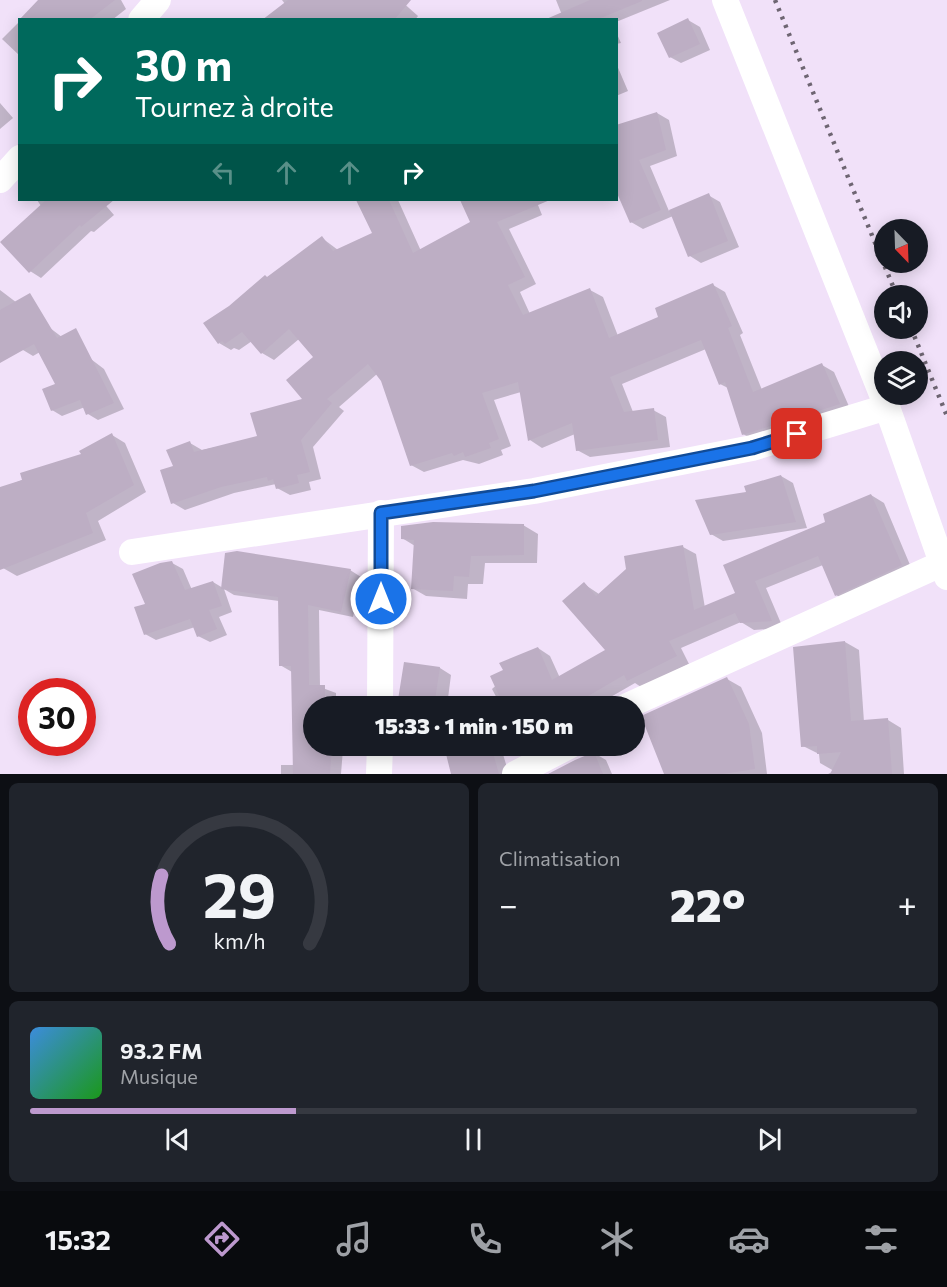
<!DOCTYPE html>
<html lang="fr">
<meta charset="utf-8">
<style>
:root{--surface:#171b24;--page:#20242c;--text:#f1f3f6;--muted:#9ea1a6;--line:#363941;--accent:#bd99ce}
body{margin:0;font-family:Commissioner,sans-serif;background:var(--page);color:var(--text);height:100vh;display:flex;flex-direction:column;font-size:22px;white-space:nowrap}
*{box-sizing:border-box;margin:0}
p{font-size:20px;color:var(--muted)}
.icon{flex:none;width:33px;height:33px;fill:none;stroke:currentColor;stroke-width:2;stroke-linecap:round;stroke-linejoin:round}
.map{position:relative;height:774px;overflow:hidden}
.panel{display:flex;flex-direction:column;gap:9px;padding:9px;background:#0d0f14;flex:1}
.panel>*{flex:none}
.top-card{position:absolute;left:18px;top:18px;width:600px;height:183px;border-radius:0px;box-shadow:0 3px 15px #0003;background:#00695c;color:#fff;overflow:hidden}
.needle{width:39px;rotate:157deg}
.fabs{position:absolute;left:874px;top:219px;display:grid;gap:12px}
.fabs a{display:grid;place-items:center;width:54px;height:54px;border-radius:50%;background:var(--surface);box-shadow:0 3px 15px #0003;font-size:30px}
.speed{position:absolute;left:18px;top:678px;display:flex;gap:12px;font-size:30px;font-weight:700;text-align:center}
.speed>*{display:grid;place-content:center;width:78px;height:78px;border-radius:50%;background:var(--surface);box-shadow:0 3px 15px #0003;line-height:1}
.speed .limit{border:9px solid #d22;background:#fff;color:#111}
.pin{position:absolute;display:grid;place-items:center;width:51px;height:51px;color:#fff;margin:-26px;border-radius:12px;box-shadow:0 3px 9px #0006}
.me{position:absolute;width:66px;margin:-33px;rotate:0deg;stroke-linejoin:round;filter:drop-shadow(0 0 4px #0008)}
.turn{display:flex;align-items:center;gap:21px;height:126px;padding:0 18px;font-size:27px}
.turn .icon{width:78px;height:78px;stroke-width:2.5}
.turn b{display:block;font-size:42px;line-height:51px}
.lanes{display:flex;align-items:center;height:57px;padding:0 18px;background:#0003;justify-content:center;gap:30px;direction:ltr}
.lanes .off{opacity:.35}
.big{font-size:45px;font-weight:800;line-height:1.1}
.panel .widget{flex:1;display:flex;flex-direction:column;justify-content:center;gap:9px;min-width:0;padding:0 21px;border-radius:9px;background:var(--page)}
.panel .dial{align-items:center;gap:0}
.dial svg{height:156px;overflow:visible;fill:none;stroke:var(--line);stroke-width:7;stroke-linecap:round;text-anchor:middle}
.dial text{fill:var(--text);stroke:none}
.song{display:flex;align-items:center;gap:18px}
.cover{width:72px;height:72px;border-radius:9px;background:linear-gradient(135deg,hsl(210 70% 55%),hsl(120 70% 35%))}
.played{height:6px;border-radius:3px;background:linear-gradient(90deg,var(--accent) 30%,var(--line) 30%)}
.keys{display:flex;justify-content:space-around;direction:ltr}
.heat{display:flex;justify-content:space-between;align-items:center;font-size:33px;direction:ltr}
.panel .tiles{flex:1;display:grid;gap:9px;grid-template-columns:1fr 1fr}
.widget:last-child{grid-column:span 2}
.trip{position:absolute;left:303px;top:696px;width:342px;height:60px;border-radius:30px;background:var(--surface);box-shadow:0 3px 15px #0003;font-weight:800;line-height:60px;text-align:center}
.tab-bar{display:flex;height:96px;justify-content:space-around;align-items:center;background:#090b0e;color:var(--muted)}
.tab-bar .icon{width:42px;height:42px}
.tab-bar .active{color:var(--accent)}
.tab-bar b{font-size:27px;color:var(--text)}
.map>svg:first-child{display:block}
</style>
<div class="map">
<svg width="947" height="774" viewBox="0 0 947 774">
<rect width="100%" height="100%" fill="#f1e1f9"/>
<path fill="#0003" d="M40 0H121L126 9 112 20H21Z
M282 0H400L418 16 415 20H264L285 4Z
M556 0H670L616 22 564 20Z
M688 20 700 27 710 50 681 63 670 57Z
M20 21V56L2 39Z
M616 32 621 43 616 44Z
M616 63 628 91 616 96Z
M0 103 13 118 0 129Z
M657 113 669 120 677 156 650 166 669 211 708 195 720 202 739 247 701 263 690 256 673 216 643 229 631 222 616 187Z
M37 200H101L114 215 94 232 91 231 41 278 30 271 41 206Z
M358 200H398L421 251 472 223 462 200H536L542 215 509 229 536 284 520 292 530 314 590 290 603 297 618 336 660 318 713 285 725 292 743 333 740 335 762 390 822 365 834 372 851 411 756 441 743 434 728 388 720 384 706 349 622 384 633 412 653 410 666 417 670 447 590 457 577 450 575 434 542 448 530 440 521 392 494 400 511 446 501 450 503 455 479 464 463 460 424 472 411 465 382 381 377 374 339 407 344 411 313 447 321 479 309 482 311 490 290 495 277 488 276 484 234 493 185 510 173 503 175 467 190 443 202 450 259 438 305 400 315 357 299 339 274 360 262 353 252 341 239 350 234 348 231 350 219 343 268 278 322 238 338 250 374 234Z
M0 290 104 369 124 409 98 420 88 414 85 407 62 416 52 410 57 385 40 352 33 356 23 350 0 311Z
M112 435 125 443 146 492 98 521 106 540 17 576 3 568 0 558V489L83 455Z
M781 476 793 483 807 528 723 541 711 534 748 493Z
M871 495 884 503 913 572 848 602 836 595 823 565 766 588 783 628 754 630 741 622 681 648 689 664 641 687 635 683 595 706H501L492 689 538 648 550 656 560 678 607 651 584 584 599 594 683 547 696 554 705 608 737 594 827 523Z
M523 525 538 534 537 563H485L483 584H468L467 599 426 596 412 588 415 546 402 538Z
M172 563 183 569 192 590 213 582 223 588 350 570 361 577 353 617 319 610 320 687 336 693V706H314V746H338L343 749 341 774H281V765H294L292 672 280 665 279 601 234 595 224 589 232 612 219 617 227 635 210 642 198 636 195 627 156 640 145 634 147 605Z
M845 642 859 650 864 722 888 720 901 728 904 774H828L834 771 820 763 819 754 803 746 795 649Z
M406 663 440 668 451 675 447 706H399Z
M727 679 741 687 762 733 767 774H666Z
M452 746H515L502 751 509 774H453Z
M594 753 606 760 612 774H552Z"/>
<path fill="#bdaec4" d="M38 0H115L89 20H19Z
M288 0H411L394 20H262Z
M590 0H642V1L596 20H544Z
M688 18 700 44 669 58 657 33Z
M657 112 666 150 639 160 661 210 630 223 616 191V125Z
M709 193 728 241 688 257 669 210Z
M46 200H114L81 227 80 225 29 273 0 242Z
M356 200H389L413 253 470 222 460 200H550L497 222 525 277 508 285 523 315 590 288 609 338 658 317 655 308 713 283 732 326 728 328 753 392 822 363 840 404 742 435 725 382 719 385 701 340 610 377 624 412 654 408 658 440 576 451 572 423 528 441 518 382 482 393 499 439 489 443 491 448 465 457 463 452 454 456 452 453 410 466 381 381 368 364 327 399 332 403 301 440 310 472 297 475 299 483 276 489 273 479 268 481 267 477 221 487 171 504 160 470 173 466 166 450 190 441 194 452 257 436 250 413 302 399 286 380 313 357 289 329 261 354 242 332 225 344 222 341 218 344 203 323 229 306 265 275 267 277 322 236 333 251 372 233Z
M30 293 57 338 76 328 114 403 86 415 80 400 51 411 42 389 55 384 34 344 0 363V310Z
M112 433 134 485 86 513 93 533 0 570V487L22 480 20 473 81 454 79 451Z
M781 475 796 522 710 535 695 500 746 492 744 486Z
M871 494 902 565 835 596 818 556 755 581 772 621 740 623 735 613 669 641 677 656 627 681 624 675 571 706H506L503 699 501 700 490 676 503 670 499 663 538 647 552 680 605 650 562 601 584 582 596 596 626 569 624 556 683 545 694 610 735 593 723 565 825 522 823 514Z
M433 522 524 524V555L471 556 469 577 454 576 453 591 411 589 414 540 401 539V526Z
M237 551 351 569 341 612 308 605 309 685H325V706H314V746H332L330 774H293L291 666H279L278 597 221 589 225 553Z
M172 561 185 590 213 581 222 606 209 610 217 629 197 637 190 619 144 635 134 607 145 604 132 574 160 563Z
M845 641 851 721 888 718 892 774H830L841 752 817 754V746L801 747 793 647Z
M404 662 440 667 434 706H397Z
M727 677 749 724 755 769 723 774H664L641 716Z
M477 746H491L499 774H451L446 754Z
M594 752 603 774H548L575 760Z"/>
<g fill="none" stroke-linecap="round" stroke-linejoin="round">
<path stroke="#fff" stroke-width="26" d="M725 0 887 407 947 577
M141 20 158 0
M0 180 20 158
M132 552 534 491 752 448 887 407
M380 706 381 513
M627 706 943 563
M379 774 380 746
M515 774 569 746"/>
<path stroke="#6e6572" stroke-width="4.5" stroke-dasharray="3 6" stroke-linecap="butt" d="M775 0 897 296
M911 328 947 416"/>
</g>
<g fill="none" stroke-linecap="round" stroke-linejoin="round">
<defs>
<path id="route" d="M381 599V513L534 491 752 448 797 434"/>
</defs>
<use href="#route" stroke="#114b97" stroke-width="15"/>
<use href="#route" stroke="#1a73e8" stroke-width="10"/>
</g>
</svg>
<div class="fabs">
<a><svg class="needle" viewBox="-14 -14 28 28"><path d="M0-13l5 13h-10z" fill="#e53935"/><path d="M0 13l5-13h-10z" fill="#9ea1a6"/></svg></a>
<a><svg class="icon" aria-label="sound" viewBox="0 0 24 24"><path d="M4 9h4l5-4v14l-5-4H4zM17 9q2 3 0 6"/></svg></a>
<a><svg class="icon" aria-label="layers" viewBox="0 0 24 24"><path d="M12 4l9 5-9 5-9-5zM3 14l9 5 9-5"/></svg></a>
</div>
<div class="speed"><div class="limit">30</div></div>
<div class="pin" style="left:797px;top:434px;background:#d93025"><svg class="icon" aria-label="arrive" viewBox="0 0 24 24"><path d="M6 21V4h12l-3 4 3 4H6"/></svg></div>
<svg class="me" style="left:381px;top:599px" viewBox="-20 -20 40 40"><circle r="17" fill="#1a73e8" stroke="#fff" stroke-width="3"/><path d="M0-11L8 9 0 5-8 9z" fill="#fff"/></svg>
<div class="trip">15:33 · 1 min · 150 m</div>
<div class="top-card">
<div class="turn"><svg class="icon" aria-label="right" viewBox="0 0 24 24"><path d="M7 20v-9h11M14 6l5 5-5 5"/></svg><div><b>30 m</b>Tournez à droite</div></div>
<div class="lanes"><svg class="icon off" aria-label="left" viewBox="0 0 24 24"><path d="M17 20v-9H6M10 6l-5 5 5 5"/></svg><svg class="icon off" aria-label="ahead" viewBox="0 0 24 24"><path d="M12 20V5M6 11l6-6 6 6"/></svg><svg class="icon off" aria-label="ahead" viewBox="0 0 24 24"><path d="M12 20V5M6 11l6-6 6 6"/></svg><svg class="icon" aria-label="right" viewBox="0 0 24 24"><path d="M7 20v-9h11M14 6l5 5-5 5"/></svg></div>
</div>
</div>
<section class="panel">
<div class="tiles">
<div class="widget dial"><svg viewBox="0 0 100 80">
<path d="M14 69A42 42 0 1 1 86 69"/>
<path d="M14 69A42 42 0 0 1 10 34" stroke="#bd99ce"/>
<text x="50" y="56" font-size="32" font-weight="700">29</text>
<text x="50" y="72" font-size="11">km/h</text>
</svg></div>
<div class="widget"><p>Climatisation</p>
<div class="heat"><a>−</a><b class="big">22°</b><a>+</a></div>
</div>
<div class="widget">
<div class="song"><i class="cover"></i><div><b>93.2 FM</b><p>Musique</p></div></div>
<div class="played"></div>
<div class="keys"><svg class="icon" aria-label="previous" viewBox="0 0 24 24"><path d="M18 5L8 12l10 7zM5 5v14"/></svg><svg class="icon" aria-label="pause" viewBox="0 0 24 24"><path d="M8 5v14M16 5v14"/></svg><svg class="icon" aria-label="next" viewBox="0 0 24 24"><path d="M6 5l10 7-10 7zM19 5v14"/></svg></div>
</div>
</div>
</section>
<nav class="tab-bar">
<b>15:32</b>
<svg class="icon active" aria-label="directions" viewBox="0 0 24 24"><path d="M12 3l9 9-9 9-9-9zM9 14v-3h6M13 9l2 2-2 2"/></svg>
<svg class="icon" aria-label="music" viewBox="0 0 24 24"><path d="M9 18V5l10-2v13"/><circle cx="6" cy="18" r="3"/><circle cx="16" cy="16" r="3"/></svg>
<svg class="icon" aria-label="phone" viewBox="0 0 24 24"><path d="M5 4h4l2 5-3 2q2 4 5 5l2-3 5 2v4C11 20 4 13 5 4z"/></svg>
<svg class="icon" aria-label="climate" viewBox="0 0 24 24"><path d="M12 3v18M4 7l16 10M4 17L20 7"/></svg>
<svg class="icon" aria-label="car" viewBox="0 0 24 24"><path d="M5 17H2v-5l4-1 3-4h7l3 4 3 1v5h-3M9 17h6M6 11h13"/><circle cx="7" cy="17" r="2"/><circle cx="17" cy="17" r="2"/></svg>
<svg class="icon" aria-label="filters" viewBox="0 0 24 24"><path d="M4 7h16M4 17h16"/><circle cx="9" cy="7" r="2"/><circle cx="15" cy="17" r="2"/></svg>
</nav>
